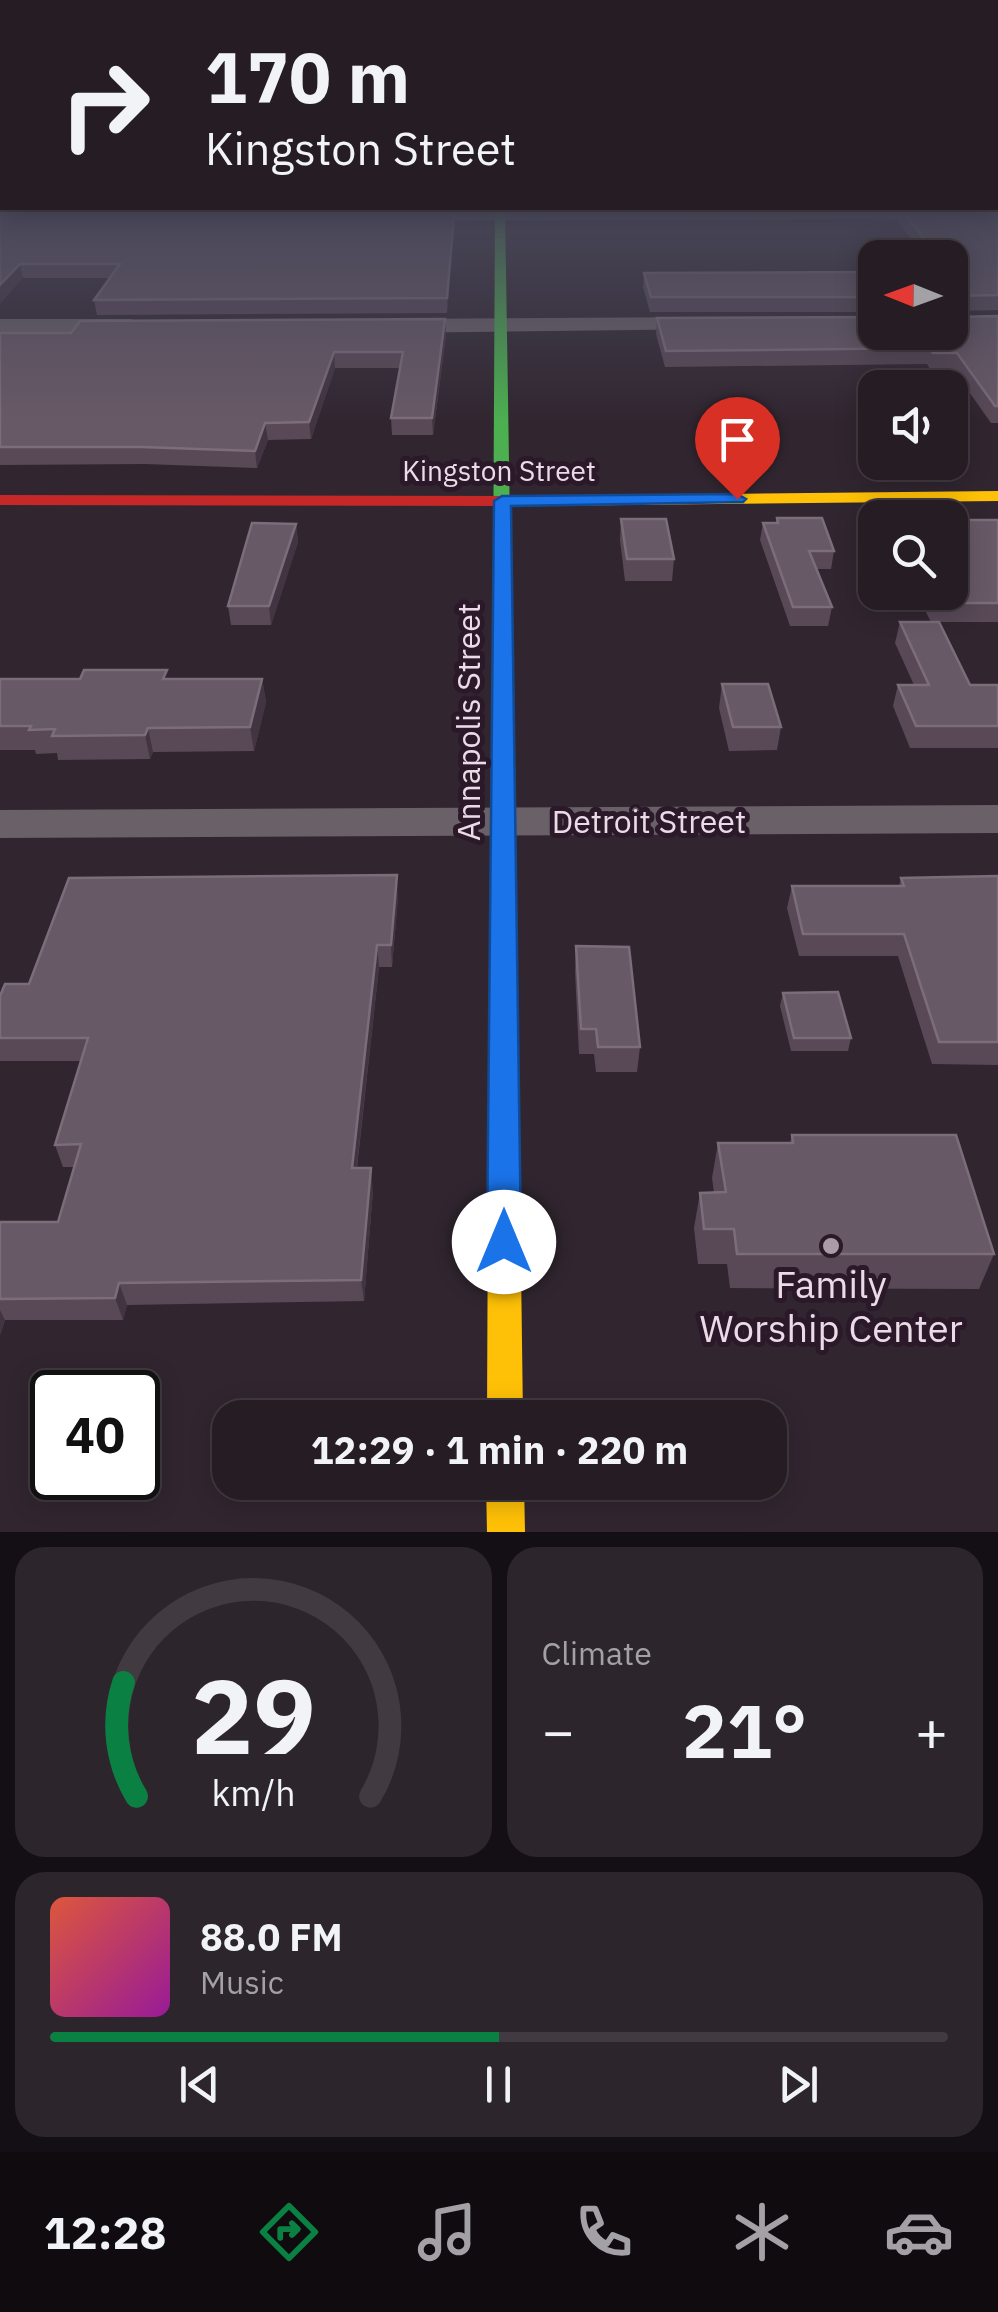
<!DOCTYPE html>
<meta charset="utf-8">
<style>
:root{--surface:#251c24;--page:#2d252c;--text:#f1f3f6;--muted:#a3a1a6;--line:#423a41;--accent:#0b8043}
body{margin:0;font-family:"IBM Plex Sans",sans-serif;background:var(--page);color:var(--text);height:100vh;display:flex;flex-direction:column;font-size:38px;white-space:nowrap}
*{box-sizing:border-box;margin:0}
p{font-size:32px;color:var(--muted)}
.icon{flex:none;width:55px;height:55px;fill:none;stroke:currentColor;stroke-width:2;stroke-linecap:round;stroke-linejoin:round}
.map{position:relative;height:1532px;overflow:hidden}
.sheet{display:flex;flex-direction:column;gap:15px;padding:15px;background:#140f14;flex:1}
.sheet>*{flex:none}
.banner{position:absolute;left:0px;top:0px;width:1000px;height:210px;box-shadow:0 5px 25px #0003,0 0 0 2px var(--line);background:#251c24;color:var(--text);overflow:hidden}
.needle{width:65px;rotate:271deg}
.tools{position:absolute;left:858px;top:240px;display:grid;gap:20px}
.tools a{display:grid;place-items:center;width:110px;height:110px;border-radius:20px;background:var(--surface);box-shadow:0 5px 25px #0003,0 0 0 2px var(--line);font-size:50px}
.speed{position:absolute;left:30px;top:1370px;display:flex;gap:20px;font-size:50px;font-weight:700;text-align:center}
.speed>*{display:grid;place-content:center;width:130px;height:130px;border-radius:50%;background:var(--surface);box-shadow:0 5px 25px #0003,0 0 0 2px var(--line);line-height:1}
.speed .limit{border:5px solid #111;border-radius:15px;background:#fff;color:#111}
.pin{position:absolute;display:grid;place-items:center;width:85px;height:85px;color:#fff;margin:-102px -42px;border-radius:50% 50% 50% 0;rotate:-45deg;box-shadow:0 0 10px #0007}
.pin .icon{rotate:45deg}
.me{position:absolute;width:110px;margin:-55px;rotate:0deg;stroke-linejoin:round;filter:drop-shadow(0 0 8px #0008)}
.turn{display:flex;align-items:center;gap:35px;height:210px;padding:0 40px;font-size:45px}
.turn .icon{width:130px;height:130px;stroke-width:2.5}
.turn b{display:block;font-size:70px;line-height:85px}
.big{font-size:75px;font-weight:700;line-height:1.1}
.sheet .card{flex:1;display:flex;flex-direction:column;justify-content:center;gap:15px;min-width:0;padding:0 35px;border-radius:30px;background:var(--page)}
.sheet .dial{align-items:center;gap:0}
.dial svg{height:260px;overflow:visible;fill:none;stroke:var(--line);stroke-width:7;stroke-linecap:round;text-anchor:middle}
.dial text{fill:var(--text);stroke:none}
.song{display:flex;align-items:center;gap:30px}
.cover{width:120px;height:120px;border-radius:15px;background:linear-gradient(135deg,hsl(10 70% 55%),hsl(300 70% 35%))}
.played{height:10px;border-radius:5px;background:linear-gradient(90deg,var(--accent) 50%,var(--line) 50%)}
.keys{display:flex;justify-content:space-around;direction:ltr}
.heat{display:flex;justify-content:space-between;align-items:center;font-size:55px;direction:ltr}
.sheet .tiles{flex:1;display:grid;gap:15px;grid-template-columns:1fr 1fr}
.card:last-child{grid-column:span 2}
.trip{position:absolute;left:212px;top:1400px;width:575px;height:100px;border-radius:30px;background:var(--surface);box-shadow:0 5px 25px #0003,0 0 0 2px var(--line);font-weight:700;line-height:100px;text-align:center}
.tab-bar{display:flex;height:160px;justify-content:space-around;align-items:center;background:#0f0b0e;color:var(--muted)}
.tab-bar .icon{width:70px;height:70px}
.tab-bar .active{color:var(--accent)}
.tab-bar b{font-size:45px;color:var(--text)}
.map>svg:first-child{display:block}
</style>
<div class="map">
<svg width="998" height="1532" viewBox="0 0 998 1532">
<rect width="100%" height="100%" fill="#312630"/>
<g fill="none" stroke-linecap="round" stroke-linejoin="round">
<path fill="#696167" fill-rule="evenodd" d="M998 207V218L399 221 390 215 399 209Z
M711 317 719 319 723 324 719 329 394 333 382 326 394 319Z
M0 319H131L143 326 131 333H0Z
M998 805V833L0 838V810Z"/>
<path fill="#4caf50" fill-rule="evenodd" d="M495 208H505L511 589 502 595 493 589Z"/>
<path fill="#ffc107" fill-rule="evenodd" d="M998 491V501L534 506 526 501 534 496Z
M504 1177 515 1181 520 1191 523 1418H487L488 1191 493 1181Z
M486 1482H524L525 1532H487Z"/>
<path fill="#c62828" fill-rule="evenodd" d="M0 495 534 496 542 501 534 506 0 505Z
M502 583 511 589 520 1191 515 1201 504 1205 493 1201 488 1191 493 589Z"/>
</g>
<path fill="#594957" d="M998 208V310L952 311 954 317 998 316V423H991L953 369H930L927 364 665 367 656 334 657 318 950 332V258H926L898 222 901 209Z
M0 210 454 216 447 313 97 315 94 300 110 278H23Z
M875 272V312H650L643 287 644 273Z
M0 333 446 335 433 435H392L391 418 400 368H335L311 439 268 440 257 468 145 464 0 465Z
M777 518 834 551 831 569H816L832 607 828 626H790L760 540 763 523H776Z
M621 519 674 559 672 581H625L620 540Z
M998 520V622H939L970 685H998V748H910L893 706 898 685H914L895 643 900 622H931L916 592H950Z
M296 524 298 542 271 625H231L228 606Z
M0 679H262L266 702 254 751 153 752 150 759 58 760 57 753 36 754 35 750H0Z
M722 684 781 727 777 750 729 751 719 708Z
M998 876V1065L932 1064 898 956H799L787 908 792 886H899L901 878Z
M398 897 392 967H379L357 1168 373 1191 364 1301 127 1305 123 1320H5L0 1335V1222H58L74 1167H63L55 1145 81 1061H0V996L29 984Z
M576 946 640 1047 637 1072H596L594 1054H579L575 971Z
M783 993 851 1038 848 1051H791L780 1006Z
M792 1135 994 1254 979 1289 730 1288 727 1264H698L694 1228 700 1193H714L712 1178 718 1143H790Z"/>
<path fill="#423441" d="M454 216V229L447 313V298Z
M20 264 23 278 0 304V285Z
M445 319 446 335 433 435 432 418Z
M334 352 335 368 311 439 309 422Z
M265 423 268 440 257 468 255 451Z
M296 524 298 542 271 625 269 606Z
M262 679 266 702 254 751 250 727Z
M148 728 153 752 150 759 145 735Z
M397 875 398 897 392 967 391 945Z
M377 945 379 967 354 1191 352 1168Z
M371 1168 373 1191 364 1301 361 1280Z
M119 1283 127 1305 123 1320 115 1298Z
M0 1310 5 1320 0 1335Z"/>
<path fill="#685966" stroke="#7c6d7a" stroke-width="2.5" d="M998 208V295L953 296 950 299V258H939L901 209Z
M0 210H450V216H454L447 298 94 300 120 264H20L0 285Z
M875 272V297H651L644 273Z
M950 302 954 317 998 316V406H995L957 353H933L930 348 666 351 657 318 875 317V332H950Z
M445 319 432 418H391L403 352H334L309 422 265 423 255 451 142 447H0V333H71L80 321Z
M777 518H822L834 551H809L832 607H793L763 523H778Z
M621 519H666L674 559H627Z
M950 520H998V603H935L930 592H950Z
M252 523 296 524 269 606H228Z
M900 622H939L970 685H998V726H916L898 685H929Z
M84 670H167L163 679H262L250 727 148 728 145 735 52 736 55 729 29 730 31 726H0V679H80Z
M722 684H768L781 727H733Z
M397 875 391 945H377L352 1168H371L361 1280 119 1283 115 1298 0 1299V1222H58L81 1144 55 1145 88 1038H0V996L5 984H29L69 878Z
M998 876V1042H939L904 934H803L792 886H904L901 878Z
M576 946 629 947 640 1047H598L596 1029H581Z
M838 992 851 1038H794L783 993Z
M792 1135H956L994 1254H737L734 1229H704L700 1193 726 1192 718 1143H793Z"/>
<linearGradient id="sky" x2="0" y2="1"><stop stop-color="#1b151a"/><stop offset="0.49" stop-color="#484759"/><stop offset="1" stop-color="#484759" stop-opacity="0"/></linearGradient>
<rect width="998" height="421" fill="url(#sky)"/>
<path fill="#1a73e8" stroke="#114b97" stroke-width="2.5" d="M737 494 746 499 743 502 511 506 521 1242 516 1252 504 1257 492 1252 487 1242 494 501 502 496Z"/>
<circle fill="#a99ca6" stroke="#2b1929" stroke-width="4" cx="831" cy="1246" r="10"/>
<g text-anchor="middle" stroke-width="10" stroke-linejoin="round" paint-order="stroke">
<g font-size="28" fill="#e9dce6" stroke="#2b1929">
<text x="499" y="481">Kingston Street</text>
</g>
<g font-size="32" fill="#e9dce6" stroke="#2b1929">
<text transform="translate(469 722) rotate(-90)" y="11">Annapolis Street</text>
<text x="649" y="833">Detroit Street</text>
</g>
<g font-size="38" fill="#e9dce6" stroke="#2b1929">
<text x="831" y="1298">Family<tspan x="831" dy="44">Worship Center</tspan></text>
</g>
</g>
</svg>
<div class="tools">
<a><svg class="needle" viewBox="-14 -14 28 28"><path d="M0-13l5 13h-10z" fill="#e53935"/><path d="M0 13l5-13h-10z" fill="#a3a1a6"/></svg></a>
<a><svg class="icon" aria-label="sound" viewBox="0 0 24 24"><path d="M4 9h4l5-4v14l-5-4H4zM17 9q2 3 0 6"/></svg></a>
<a><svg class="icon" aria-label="search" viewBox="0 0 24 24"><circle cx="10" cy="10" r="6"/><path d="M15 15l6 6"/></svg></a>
</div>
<div class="speed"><div class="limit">40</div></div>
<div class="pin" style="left:737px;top:499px;background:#d93025"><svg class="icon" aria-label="arrive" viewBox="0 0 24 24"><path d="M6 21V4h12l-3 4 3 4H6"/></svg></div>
<svg class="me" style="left:504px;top:1242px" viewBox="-20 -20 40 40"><circle r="19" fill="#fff"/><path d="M0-13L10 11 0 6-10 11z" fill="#1a73e8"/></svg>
<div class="trip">12:29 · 1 min · 220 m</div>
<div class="banner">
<div class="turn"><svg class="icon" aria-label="right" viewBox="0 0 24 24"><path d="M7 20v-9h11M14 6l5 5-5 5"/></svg><div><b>170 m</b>Kingston Street</div></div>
</div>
</div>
<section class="sheet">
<div class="tiles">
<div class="card dial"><svg viewBox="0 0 100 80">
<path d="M14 69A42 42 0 1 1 86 69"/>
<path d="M14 69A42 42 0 0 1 10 34" stroke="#0b8043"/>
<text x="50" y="56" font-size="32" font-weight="700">29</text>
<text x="50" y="72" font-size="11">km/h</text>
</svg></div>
<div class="card"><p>Climate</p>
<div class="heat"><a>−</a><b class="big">21°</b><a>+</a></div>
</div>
<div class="card">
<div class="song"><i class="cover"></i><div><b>88.0 FM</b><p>Music</p></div></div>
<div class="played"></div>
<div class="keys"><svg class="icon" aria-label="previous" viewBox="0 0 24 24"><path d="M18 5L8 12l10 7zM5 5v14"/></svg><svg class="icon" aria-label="pause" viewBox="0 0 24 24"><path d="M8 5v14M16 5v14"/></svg><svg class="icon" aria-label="next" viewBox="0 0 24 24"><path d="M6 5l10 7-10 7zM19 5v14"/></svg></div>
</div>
</div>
</section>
<nav class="tab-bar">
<b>12:28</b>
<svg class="icon active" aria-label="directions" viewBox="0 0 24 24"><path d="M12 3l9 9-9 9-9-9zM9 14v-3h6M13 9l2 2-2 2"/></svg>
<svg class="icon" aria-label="music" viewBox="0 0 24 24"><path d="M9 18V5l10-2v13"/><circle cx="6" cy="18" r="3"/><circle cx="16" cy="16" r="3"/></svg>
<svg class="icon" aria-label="phone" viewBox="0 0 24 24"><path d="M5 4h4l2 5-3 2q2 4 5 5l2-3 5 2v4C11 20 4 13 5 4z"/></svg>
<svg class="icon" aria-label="climate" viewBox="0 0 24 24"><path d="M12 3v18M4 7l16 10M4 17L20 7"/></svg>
<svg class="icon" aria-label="car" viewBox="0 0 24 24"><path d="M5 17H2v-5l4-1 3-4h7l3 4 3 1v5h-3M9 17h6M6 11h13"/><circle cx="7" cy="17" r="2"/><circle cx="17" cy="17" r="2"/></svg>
</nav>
